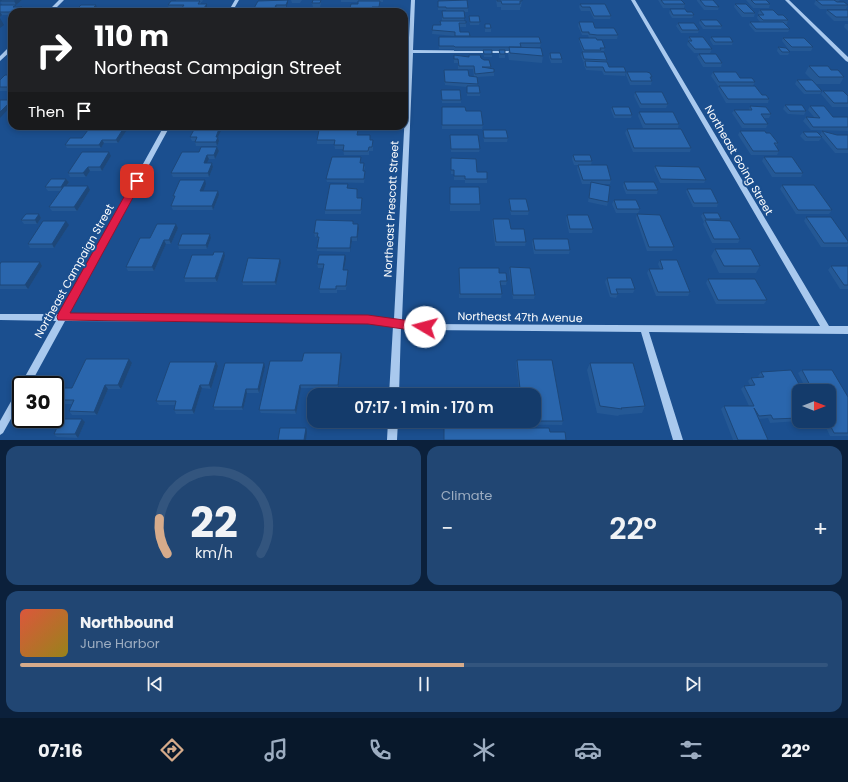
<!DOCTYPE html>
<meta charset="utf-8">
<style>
:root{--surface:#143b6b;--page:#214673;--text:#f1f3f6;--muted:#9dadc1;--line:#33557e;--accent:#d6ab8b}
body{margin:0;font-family:Poppins,sans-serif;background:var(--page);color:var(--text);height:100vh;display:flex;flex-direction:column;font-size:15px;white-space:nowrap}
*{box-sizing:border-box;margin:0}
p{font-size:13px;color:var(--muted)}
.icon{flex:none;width:22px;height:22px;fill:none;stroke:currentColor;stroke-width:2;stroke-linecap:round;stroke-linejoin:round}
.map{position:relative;height:440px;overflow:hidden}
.drawer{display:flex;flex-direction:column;gap:6px;padding:6px;background:#0b203b;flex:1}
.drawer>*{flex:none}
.guide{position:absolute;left:8px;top:8px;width:400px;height:122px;border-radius:12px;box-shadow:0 2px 6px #0003,0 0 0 1px var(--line);background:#202124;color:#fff;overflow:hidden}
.needle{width:26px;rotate:90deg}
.tools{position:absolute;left:792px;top:384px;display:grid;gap:8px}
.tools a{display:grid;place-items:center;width:44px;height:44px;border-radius:8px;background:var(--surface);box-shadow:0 2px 6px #0003,0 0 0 1px var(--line);font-size:20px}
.speed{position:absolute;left:12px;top:376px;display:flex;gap:8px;font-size:20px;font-weight:700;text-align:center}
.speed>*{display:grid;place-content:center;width:52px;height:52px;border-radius:50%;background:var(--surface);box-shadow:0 2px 6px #0003,0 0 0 1px var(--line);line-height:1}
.speed .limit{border:2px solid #111;border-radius:6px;background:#fff;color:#111}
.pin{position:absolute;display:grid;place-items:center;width:34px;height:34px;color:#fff;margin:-17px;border-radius:8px;box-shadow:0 2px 6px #0006}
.me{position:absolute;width:44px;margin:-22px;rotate:278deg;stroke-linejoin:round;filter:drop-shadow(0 0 3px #0008)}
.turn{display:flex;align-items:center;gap:14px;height:84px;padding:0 20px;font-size:18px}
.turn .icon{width:52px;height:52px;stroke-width:2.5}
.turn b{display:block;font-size:28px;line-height:34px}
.then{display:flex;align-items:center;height:38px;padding:0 20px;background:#0003;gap:8px;font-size:15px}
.big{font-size:30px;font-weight:600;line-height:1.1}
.drawer .widget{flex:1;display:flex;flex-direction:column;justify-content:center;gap:6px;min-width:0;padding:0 14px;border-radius:12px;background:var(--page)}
.drawer .dial{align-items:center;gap:0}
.dial svg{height:104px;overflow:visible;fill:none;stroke:var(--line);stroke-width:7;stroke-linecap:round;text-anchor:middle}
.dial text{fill:var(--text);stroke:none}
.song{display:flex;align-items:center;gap:12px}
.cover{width:48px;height:48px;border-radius:6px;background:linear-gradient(135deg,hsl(10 70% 55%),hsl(50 70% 35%))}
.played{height:4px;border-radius:2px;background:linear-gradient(90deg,var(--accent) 55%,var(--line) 55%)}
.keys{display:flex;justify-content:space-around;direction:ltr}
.heat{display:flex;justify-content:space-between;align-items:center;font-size:22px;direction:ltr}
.drawer .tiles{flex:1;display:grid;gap:6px;grid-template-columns:1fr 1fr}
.widget:last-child{grid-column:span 2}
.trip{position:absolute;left:307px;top:388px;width:234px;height:40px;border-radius:12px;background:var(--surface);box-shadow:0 2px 6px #0003,0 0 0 1px var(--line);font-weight:600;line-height:40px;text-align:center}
.dock{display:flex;height:64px;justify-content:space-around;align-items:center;background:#08182b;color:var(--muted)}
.dock .icon{width:28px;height:28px}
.dock .on{color:var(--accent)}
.dock b{font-size:18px;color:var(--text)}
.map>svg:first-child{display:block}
</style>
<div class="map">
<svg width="848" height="440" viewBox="0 0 848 440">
<rect width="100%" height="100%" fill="#1b4f8f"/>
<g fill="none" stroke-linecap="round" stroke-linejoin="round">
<path fill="#a9c9ee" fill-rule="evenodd" d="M59 0H64L52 12H47Z
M235 0H239L232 12H228Z
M411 0H415L413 50 518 51 520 52 518 53H413L402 320 425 324 820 326 631 0H635L829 326H848V334L649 332 683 440H673L641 332 425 330 401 327 399 395H389L393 326 368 322 65 321 30 385H21V386L20 385 22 382 56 321 0 320V314H60L164 126H170L68 314 368 316 394 319Z
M785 0H789L848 57V62L846 61Z
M10 46H12V50L0 61V56Z
M21 388V401L3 433 0 435V421L18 389Z
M388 421H398L397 440H387Z"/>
</g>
<path fill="#245895" d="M2 0H22L16 5H2L0 1Z
M176 0H203L202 2H201V4H207V7L204 12H182V9H169L168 5 176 1Z
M288 0V3L286 9H277L275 12H252Z
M291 0H302L300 3H292Z
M321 0V3L320 7H313L312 3Z
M341 0H383V2H380V10H372L358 4V2H341Z
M496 0H522L521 7H520V10H501V7H497Z
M658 0H681L685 4 684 8H663Z
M697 0H713L719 7 718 10H704L697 1Z
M746 0H766L770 4 769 8H753Z
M816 0H840L838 2 848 5 846 9H820L814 4Z
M438 1 468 8V12H464V21L466 23V27H460V32H469L470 37 541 43 540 47H521V48L543 56 542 63 509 60 508 54 509 51H505V58H499V51H492V57H484L483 51H454V49H439V37H455V36L432 34 433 25H440L442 21V11H446V10H438Z
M580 4 611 16 610 19H594L590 11H581L579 7Z
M735 4 755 13 754 17H742L734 7Z
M0 5 22 7 24 10 22 12H12V15H2L0 17Z
M670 9 687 12 694 15 692 18H672L669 13Z
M760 10 778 15 788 20 787 24H785L790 29 788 32H755L749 25 750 22H760L757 18 758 15H759L758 13Z
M827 10H848V21H834L826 13Z
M469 16 480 22 479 25H470Z
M700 20 722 26 721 29H703L699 23Z
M579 22 618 35 617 39H597L605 48 604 51H601V52L607 60 606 62 609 67 626 72 625 76 604 75 602 71 586 70 584 65V63L581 56 582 52H583L579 41V38H591H589L588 35H582L578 26Z
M678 23 699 30 698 33H681L676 26Z
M485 24 491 28V32H485Z
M845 24H848V31L844 27Z
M689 37 712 49 710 53H694L687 45 688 41V40Z
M711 37 733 42 732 45H713L710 40Z
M783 38 813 47 811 51H790L782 41Z
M778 47 790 52 788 55H780L777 51Z
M550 53 562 59V63H551L549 57Z
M699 54 722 63 721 67H703L697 57Z
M454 55 481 58 491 67 490 68 494 72V76L477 77 478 86 480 93V96H467V87L445 85 444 74 469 76 474 77 473 69H458V63H454Z
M809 66 831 70 844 77 840 84H816L822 91 820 94H804L795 84 797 80H812L805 73Z
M627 72 652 77 651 79 652 81 651 85H630L626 75Z
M713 72 740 78 755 82 753 86H718L711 76Z
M12 75V91H0V80Z
M719 86 762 95 769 99 768 103H726L718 89Z
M441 90 461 100V103H442Z
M823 91 848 96V107H832L821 94Z
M635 92 668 104 666 108H640L634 96Z
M785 105 806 111 804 115 788 114 783 109Z
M750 106 771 114 769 118H763L768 124 766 128H742L732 113 734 110H749Z
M810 106 833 117H848V131L811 130 803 121 806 117H814L808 110Z
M442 107 466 111 483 125 482 129H442Z
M612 107 632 115 631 118H614L611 110Z
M639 112 679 124 678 128H643L638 116Z
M125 126 127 130 118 143H104L101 148H67L65 145 82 138Z
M196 126H221L222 129 218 137 219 141 217 146H196L195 142 196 141H192L190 137Z
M371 126 370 131H358V135L371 139 370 140H373V151H369V155H344L343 149H335L334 144H317V140L329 130 328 127Z
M627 129 691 148 690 152H633L625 133Z
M483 130 508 138 507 142H484L483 134Z
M740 131 766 133 778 143 776 147 779 151 777 155H751L738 135Z
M822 131 837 135H848V153H835L820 135Z
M803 132 822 137 819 141H805L800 136Z
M450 135 480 149 479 152H451Z
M217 147 219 151 215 159H209L207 163H212L213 167 209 177H173L171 173 199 152Z
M573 155 592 161 591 165 611 180 610 184H600L608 202 607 206 588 202 591 184H582L577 169 578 165H574L572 159Z
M111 156 102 171H90L86 177H70L68 173Z
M764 157 803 173 801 177H772L762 161Z
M451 158 477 172 487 179V183H465V180H454V174H451Z
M361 161V163L365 167 364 171H365V174L364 183 327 182 326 179Z
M655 166 706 180 704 183H660L654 170Z
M66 179 69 182 67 186 90 190 77 211H52L49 207 60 191H48L45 187Z
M624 182 658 190 657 194H626L623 186Z
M206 184 203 191 219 195 213 210H173L171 206 174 200 173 196Z
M782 185 832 210 829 214H796L780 189Z
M450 187 480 204V211H450Z
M348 188 357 189 358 198H362V202L361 214H325V210Z
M687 189 718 203 717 207H693L686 192Z
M509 199 529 211 528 215H511L509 203Z
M614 200 640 209 638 213H616L612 204Z
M703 213 721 219 720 221 740 239 738 243H712L703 224 704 222 701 216Z
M39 214 41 218 37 224H24L21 220Z
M637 214 674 247 672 251H647L636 218Z
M567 215 593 229 592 233H569L566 219Z
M806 217 848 241V246L847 247H821L804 221Z
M493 219 511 229 526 242 525 246H495L492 222Z
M353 221 354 224H358L359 228 357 241H352L350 252 317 251V248L318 241 317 237H315L314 233Z
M176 224 178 228 171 244H166L154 271H128L126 267 150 238Z
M69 225 54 248H30L28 244Z
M210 234 211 238 207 249H179L178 245Z
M533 239 570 250 569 254H534L532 243Z
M715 249 760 266 756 273H719L711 256Z
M213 255 225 256 217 282H185L184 278Z
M346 259 344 270 348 274 346 290H337V293H320L319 289 323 268H318L317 264Z
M660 260 690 292 688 296H656L647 273 649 269H660L658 264Z
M40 262 42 266 28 289H0V264Z
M281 263 276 285H243L242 282Z
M831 266H848V289H840L828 270Z
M510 267 535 295 534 299H513L509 271Z
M459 268 499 273 507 281 506 285H500L502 294 501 298H459Z
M607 278 635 289 633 293H617L618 294 616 298 610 297 605 282Z
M708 279 767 300 764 304H716L706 283Z
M342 357 338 388H301L296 414 261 413 259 410 302 361Z
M517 360 563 421 562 425 484 424V421H534V395H482L483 388 519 389 516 363Z
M216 362 218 366 211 389 202 388 194 414H176L174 410 175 405H159L156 401Z
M132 363 121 389H108L97 415H72L69 411 73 404H60L56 400 72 388Z
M590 363 645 406 642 413 619 415 618 416 597 413 587 370Z
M265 367 259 393H247L243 410H215L213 407Z
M802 370 848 397V436H830L823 421H829V391H807L798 373Z
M761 372 799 391V421L770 423 768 418 759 419 768 440H733L721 409 724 406H749L741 389 744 386 750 385 748 381 751 378 759 377 758 376Z
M85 422 78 438 57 437 54 434Z"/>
<path fill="#1d4779" d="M16 0H22L16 5 14 1Z
M288 0V3L286 9V5Z
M207 4V7L204 12 203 9Z
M96 5 97 8 94 12 90 11Z
M276 5 277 9 275 12H273Z
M22 7 24 10 22 12H16Z
M372 7V12H359Z
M0 12 2 15 0 17Z
M0 18 4 25 0 28Z
M12 100V105L0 118V112Z
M125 126 127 130 118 143 116 140Z
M220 126H221L222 129 218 137 219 141 217 146 216 142V137Z
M102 140 104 143 101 148 99 145Z
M217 147 219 151 215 159 214 155Z
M109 152 111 156 102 171 100 167Z
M207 155 209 159 205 167 204 163Z
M212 163 213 167 209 177 208 173Z
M88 167 90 171 86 177 83 173Z
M66 179 69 182 63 191 61 187Z
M205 180 206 184 202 195 200 191Z
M88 186 90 190 77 211 74 207Z
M218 191 219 195 213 210 212 206Z
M39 214 41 218 37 224 35 220Z
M66 221 69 225 54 248 52 244Z
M176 224 178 228 171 244 169 240Z
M358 224 359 228 357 241V237Z
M210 234 211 238 207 249 206 245Z
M351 237 352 241 350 252V248Z
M164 240 166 244 154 271 152 267Z
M224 252 225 256 217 282 215 278Z
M345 255 346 259 343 274V270Z
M280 259 281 263 276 285 275 282Z
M40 262 42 266 28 289 25 285Z
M341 353 342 357 338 388V385Z
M129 359 132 363 121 389 118 385Z
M216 362 218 366 211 389 209 385Z
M264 363 265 367 259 393 258 389Z
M105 385 108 389 97 415 94 412Z
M200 385 202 388 194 414 192 410Z
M300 385 301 388 296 414 295 410Z
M246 389 247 393 243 410 242 407Z
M82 419 85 422 78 438 75 434Z
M306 428 307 432 306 440H304Z"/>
<path fill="#2a66ad" stroke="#1d4779" d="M2 0H16L14 1H0Z
M288 0 286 5H276L273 12H252L258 1Z
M313 0H321L320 3H312Z
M467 0 468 8H446V7H438V1Z
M497 0H522V1H520V4H502L501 1H497Z
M661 0H681L685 4H664Z
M700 0H713L719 7 705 6Z
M751 0H766L770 4H755Z
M816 0H834L837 2H844L848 5H822Z
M171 1H200L198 4H207L203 9H198L196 12H184L186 9H181L184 5H168Z
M358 1H380L379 7H372L371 11 359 12H349L351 4H358Z
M580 4H605L611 16H594L590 7H582Z
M735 4H746L755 13H744Z
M0 5H16L13 7H22L16 12H0Z
M81 5H96L90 11H105L104 12 75 11Z
M670 9H685L687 12H692L694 15H673Z
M760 10H773L778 15H783L788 20H763L758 15H764Z
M827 10H848V17H836Z
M442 11H464L465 18H443Z
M469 16H479L480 22H470Z
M700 20H717L722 26H705Z
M440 21H466V23H459L460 32H469L470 36H455V32L432 30 433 25H441Z
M579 22H593L595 28H614L618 35H597L589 34V32H582Z
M750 22H783L790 29H756Z
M678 23H694L699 30H682Z
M485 24H490L491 28H485Z
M439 37H539L541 43H520L521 47H455L454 46H439Z
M689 37H703L712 49H695L688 41H692Z
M711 37H730L733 42H715Z
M579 38H596L597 40H602L605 48H600L601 50H584Z
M783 38H804L813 47H792Z
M509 47 541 48 543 56 510 53Z
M778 47 786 48 790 52H782Z
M483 50H492V54H484Z
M499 50H505V54H500Z
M582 52H604L607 60 584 59Z
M550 53H560L562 59H551Z
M699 54H716L722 63H705Z
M454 55 469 57V55H480L481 58 484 60H489L491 67H482L494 69V72L475 74 474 66H459L458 59H454Z
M585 61 607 62 609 67H624L626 72H605L603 67H586Z
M809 66H828L831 70H838L844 77H819Z
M444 70H468L469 76 477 77 478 84 445 82Z
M627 72H647L650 73 652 77H650L652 81H631Z
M713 72H736L740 78H752L755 82H719Z
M5 75H12V87H0V80Z
M797 80H812L822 91H806Z
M467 86H479L480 93H467Z
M719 86H755L762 95H766L769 99H728Z
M441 90H460L461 100H442Z
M823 91H843L848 96V103H834Z
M635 92H662L668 104H641Z
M0 100H12L0 112Z
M785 105H802L806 111H790Z
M750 106 766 107 771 114H761L768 124H744L734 110H752Z
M810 106H824L833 117H848V127H813L806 117 820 118Z
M442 107H465L466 111H481L483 125H442Z
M612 107H629L632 115H615Z
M639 112H673L679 124H645Z
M91 126H125L116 140H102L99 145H65L70 138H82Z
M196 126H220L216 137H218L216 142H195L197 137H190Z
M329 126H370V127H328Z
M627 129H681L691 148H634Z
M319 130H358L357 135H370V140H373L372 147H369L368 151H343L344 145H334L335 140H317Z
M483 130H506L508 138H484Z
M740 131H765L766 133H770L778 143H774L779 151H753Z
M822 131 837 135H848V149H837Z
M803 132H817L822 137H807Z
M450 135H478L480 149H451Z
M201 147H217L214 155H207L204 163H212L208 173H171L182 152H199Z
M82 152H109L100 167H88L83 173H68Z
M573 155H590L592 161H575Z
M332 157H361L360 163H364L363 171H365L364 179H326Z
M764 157H792L803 173H775Z
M451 158 476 159 477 172H487V179H465V176H454V170H451Z
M578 165H607L611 180H583Z
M655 166 699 167 706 180 661 179Z
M51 179H66L61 187H45Z
M180 180H205L200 191H218L212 206H171L175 196H173Z
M591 182 610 186 608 202 589 198Z
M624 182H654L658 190H627Z
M330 184H348L347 188 357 189V198H362L361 210H325Z
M782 185H814L832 210H798Z
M64 186H88L74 207H49Z
M450 187H479L480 204H450Z
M687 189H711L718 203H694Z
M509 199H526L529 211H511Z
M614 200H636L640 209H617Z
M703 213H718L721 219H706Z
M26 214H39L35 220H21Z
M637 214 660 215 674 247H649Z
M567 215H588L593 229H570Z
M806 217H831L848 241V243H824Z
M493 219H509L511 229H524L526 242H496Z
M316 220 353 221V224H358L357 237H351L350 248H317L319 237H317L318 233H314Z
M705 220 730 221 740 239H714Z
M43 221H66L52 244H28Z
M157 224H176L169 240H164L152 267H126L140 238H150Z
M182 234H210L206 245H178Z
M533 239H568L570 250H535Z
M715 249H751L760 266H724Z
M214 252H224L215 278H184L192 255H213Z
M319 255H345L343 270H348L346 286H336V289H319L324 264H317Z
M248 258 280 259 275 282H242Z
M660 260H677L690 292H658L649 269H663Z
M1 262H40L25 285H0V264Z
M831 266H848V285H844Z
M510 267 530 268 535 295H513Z
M459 268H499V273H506L507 281H500L502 294H460Z
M607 278H631L635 289H616L618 294H611Z
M708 279H755L767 300H718Z
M304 353H341L338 385H300L295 410H259L270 361H302Z
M86 359H129L118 385H105L94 412 69 411 74 400H56L63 388H72Z
M517 360H552L563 421H485H534V395H483V388L520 389Z
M170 362H216L209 385H200L192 410H174L176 401H156Z
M225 363H264L258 389H246L242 407H213Z
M590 363H633L645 406 621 408 622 409 600 406Z
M791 370 803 391H799V418L773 419 771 415 759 416 754 408 768 440H738L724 406H754L744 386 755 385 751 378 764 377 761 372Z
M802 370H832L848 397V433H834L828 421H829V391H813Z
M61 419H82L75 434H54Z
M280 428H306L304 440H278Z
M444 428H549L550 432H565L566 440H444Z"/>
<path fill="#e11d48" stroke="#92132f" d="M137 178 142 181 70 313 368 315 425 323 429 324 431 327 429 331 425 332 368 324 58 320 57 317 58 314 133 181Z"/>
<g text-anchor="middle" stroke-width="4" stroke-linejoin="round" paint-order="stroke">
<g font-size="11" fill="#fff" stroke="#1b4f8f">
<text transform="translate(739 160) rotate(60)" y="4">Northeast Going Street</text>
<text transform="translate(391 209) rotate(-87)" y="4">Northeast Prescott Street</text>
<text transform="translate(74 271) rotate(-61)" y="4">Northeast Campaign Street</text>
<text transform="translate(520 317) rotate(1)" y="4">Northeast 47th Avenue</text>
</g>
</g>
</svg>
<div class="tools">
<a><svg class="needle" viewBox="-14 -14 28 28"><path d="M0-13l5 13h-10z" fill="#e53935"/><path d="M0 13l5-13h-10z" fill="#9dadc1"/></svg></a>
</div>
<div class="speed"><div class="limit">30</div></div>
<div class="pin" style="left:137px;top:181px;background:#d93025"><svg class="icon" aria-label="arrive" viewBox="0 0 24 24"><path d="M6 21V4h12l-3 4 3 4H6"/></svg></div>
<svg class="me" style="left:425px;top:327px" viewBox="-20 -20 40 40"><circle r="19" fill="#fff"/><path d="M0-13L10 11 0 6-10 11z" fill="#e11d48"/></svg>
<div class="trip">07:17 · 1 min · 170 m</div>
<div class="guide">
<div class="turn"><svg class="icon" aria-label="right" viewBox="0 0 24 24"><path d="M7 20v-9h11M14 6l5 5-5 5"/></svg><div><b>110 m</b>Northeast Campaign Street</div></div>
<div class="then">Then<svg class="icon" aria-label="arrive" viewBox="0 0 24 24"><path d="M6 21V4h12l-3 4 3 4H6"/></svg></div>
</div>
</div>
<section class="drawer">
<div class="tiles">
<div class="widget dial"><svg viewBox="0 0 100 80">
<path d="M14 69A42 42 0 1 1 86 69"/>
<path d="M14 69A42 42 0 0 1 8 42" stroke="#d6ab8b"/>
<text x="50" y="56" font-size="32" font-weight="700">22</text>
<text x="50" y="72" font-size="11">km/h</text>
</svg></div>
<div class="widget"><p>Climate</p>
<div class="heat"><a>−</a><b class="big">22°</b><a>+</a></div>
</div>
<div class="widget">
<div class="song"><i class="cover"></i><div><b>Northbound</b><p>June Harbor</p></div></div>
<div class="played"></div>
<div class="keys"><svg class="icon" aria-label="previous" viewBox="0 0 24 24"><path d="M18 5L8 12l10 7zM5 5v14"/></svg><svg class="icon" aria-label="pause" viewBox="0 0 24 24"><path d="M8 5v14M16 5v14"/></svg><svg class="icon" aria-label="next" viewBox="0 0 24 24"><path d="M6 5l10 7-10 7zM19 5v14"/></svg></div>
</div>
</div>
</section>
<nav class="dock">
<b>07:16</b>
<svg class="icon on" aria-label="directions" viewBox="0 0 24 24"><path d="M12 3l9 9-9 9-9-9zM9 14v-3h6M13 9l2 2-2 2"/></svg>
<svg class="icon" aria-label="music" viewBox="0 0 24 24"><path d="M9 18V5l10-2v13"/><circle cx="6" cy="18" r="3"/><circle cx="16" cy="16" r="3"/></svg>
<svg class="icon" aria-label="phone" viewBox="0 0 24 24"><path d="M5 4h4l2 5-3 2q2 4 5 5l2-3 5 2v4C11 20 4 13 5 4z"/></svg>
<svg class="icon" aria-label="climate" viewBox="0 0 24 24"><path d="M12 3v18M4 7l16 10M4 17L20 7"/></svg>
<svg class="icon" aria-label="car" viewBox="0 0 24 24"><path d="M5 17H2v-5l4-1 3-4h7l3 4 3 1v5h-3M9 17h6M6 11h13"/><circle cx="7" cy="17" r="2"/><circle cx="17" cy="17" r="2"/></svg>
<svg class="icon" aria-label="filters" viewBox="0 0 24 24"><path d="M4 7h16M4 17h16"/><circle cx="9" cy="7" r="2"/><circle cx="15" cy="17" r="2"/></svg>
<b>22°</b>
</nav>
